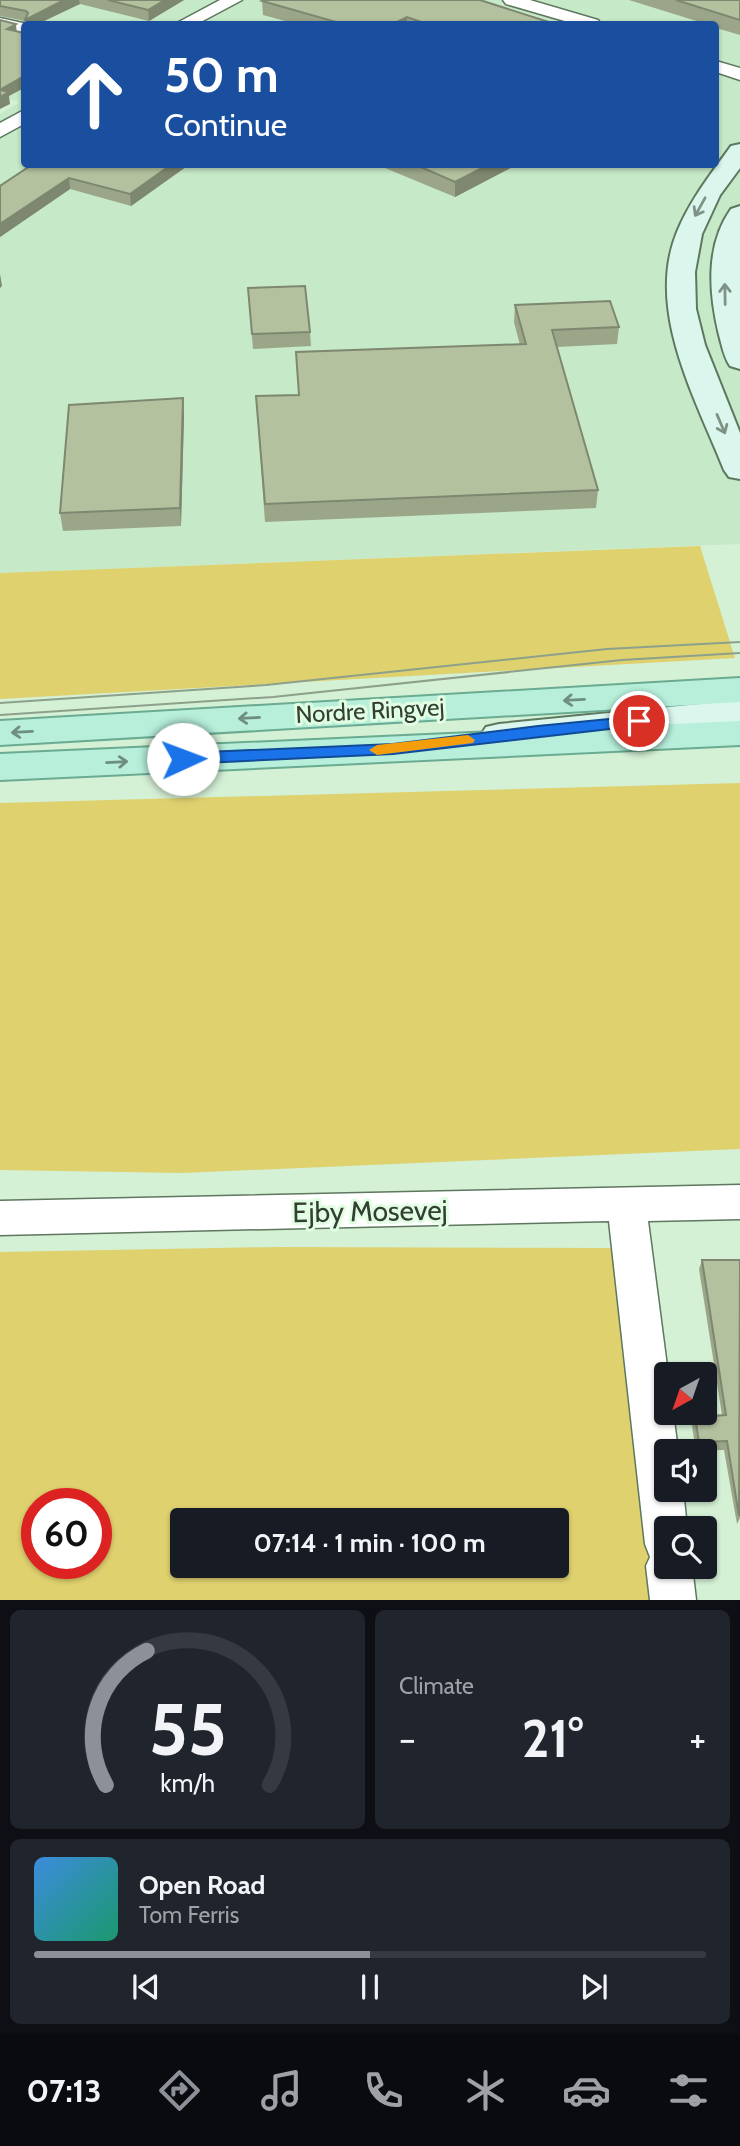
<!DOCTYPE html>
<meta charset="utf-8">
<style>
:root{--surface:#171b24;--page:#20242c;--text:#f1f3f6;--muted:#9ea1a6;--line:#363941;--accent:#8c9099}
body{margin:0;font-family:Cabin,sans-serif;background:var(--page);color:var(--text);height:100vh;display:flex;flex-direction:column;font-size:26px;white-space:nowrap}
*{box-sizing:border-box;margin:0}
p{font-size:23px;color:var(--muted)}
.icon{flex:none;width:38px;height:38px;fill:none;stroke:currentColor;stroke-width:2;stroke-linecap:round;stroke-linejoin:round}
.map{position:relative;height:1600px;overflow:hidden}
.panel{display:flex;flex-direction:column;gap:10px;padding:10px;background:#0d0f14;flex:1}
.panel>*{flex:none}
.banner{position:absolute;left:21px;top:21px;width:698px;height:147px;border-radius:7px;box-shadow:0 2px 5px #0004;background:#1a4fa0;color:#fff;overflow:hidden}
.needle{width:46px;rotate:220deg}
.buttons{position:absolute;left:654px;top:1362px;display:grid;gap:14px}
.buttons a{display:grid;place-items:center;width:63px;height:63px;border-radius:7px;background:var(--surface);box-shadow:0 2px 5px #0004;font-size:35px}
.speed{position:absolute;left:21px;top:1488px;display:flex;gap:14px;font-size:35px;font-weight:700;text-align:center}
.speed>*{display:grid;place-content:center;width:91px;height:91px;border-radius:50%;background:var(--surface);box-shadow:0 2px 5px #0004;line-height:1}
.speed .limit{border:10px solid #d22;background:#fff;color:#111}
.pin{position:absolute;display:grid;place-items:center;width:60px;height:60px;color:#fff;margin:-30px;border:4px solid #fff;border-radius:50%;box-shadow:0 2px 7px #0007}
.me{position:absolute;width:77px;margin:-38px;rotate:88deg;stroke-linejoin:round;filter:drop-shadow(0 0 5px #0008)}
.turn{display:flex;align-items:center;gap:24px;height:147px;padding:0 28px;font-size:32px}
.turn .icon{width:91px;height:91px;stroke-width:2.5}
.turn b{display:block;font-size:49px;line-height:60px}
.big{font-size:52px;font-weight:700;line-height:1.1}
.panel .card{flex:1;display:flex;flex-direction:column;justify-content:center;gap:10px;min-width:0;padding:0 24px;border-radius:10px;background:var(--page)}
.panel .dial{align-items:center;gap:0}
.dial svg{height:182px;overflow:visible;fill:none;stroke:var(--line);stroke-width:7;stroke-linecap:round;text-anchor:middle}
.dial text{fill:var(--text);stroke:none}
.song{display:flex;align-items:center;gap:21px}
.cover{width:84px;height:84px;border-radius:10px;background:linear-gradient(135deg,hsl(210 70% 55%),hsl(160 70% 35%))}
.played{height:7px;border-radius:4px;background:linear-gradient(90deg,var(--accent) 50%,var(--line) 50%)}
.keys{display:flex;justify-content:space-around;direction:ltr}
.heat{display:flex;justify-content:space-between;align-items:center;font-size:38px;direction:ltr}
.panel .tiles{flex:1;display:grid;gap:10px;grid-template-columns:1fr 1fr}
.card:last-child{grid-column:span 2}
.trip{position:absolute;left:170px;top:1508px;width:399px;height:70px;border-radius:7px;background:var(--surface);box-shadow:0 2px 5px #0004;font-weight:700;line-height:70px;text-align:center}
.tabs{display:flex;height:112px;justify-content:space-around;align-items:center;background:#090b0e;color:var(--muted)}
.tabs .icon{width:49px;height:49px}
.tabs .current{color:var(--accent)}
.tabs b{font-size:32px;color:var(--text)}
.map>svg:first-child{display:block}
</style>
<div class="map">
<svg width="740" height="1600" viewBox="0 0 740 1600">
<rect width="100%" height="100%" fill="#d4f0d5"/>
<path fill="#c6e9c7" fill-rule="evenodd" d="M0 0H740V544L0 573V114L20 102 0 96ZM24 24H716V164H24Z"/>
<path fill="#dfd16e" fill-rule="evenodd" d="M700 546 735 658 0 699V573Z
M740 783V1149L182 1173 0 1170V803Z
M276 1247 615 1248 657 1600H0V1252ZM37 1503H96V1563H37ZM182 1521H556V1566H182Z"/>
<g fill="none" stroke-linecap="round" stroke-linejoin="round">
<defs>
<path id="street" d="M220 0H242L197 24H175Z
M503 0H530L598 20 601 24H575L506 4Z
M0 18 27 24H24V34L0 28Z
M716 61 740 68V80L716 72Z
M24 110V124L0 137V123Z
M740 1185V1219L648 1221 668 1374 667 1412H673L678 1451H667V1489H683L687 1528H667V1566H692L696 1600H650L646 1566 650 1557 645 1544 609 1221 0 1235V1201Z"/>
<path id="secondary" d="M740 144V168L720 195 702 234 695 272 696 309 705 345 740 433V479L729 477 724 470C696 399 645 310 677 232 690 200 711 174 731 146Z
M740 206V369L730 366C724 357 722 346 719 335 709 293 705 246 731 209Z
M740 700V724L499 748 486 745 480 736 486 727 499 724Z"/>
<path id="primary" d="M740 678V702L0 745V721Z
M740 721V745L0 780V754Z"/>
</defs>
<use href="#street" stroke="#5e775f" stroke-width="3"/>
<use href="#secondary" stroke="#5e775f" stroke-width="4"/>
<use href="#primary" stroke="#6aab91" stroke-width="4"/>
<use href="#street" fill="#fff" fill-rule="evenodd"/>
<use href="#secondary" fill="#dbf7ed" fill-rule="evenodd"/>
<use href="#primary" fill="#b7efdb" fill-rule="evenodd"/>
<path stroke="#8ca08c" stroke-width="2" d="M0 703 266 685 607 649 740 642
M0 715 273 697 622 660 740 653"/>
</g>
<path fill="#9ba689" d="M0 0H184L149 21 80 4 25 21 0 16Z
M629 0H740V35L716 28V24H706Z
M262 1 555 24H296L263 15Z
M33 164H190L131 206 70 189 0 237V186Z
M385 164H518L455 197 385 168Z
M248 288 310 332 311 346 253 349Z
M515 305 619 327 617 344 557 347 598 490 596 508 265 522 256 396 299 395 296 352 520 345 514 322Z
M183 398 184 416 181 526 63 531 60 513Z
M702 1260H740V1518L737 1524 724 1450 696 1451 692 1426 695 1417 722 1415 699 1269Z"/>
<path fill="#7e876f" d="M64 0H79L80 4 38 24H26L25 20Z
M165 0H184L149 21 148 10Z
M407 17V24H393Z
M16 24 17 35 7 29Z
M24 76V88L9 96 10 104 0 109V90Z
M172 164H190L131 206 130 194Z
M490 164H518L455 197V182Z
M69 178 70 189 0 237V224Z
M0 274 2 286 0 288Z
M183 398 184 416 181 526 180 508Z"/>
<path fill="#b4c19f" stroke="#7e876f" stroke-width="2" d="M0 0H64L25 20 28 13 26 11 0 6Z
M108 0H165L148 10Z
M265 0H480L555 24H427L407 17 393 24H343L262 1Z
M676 0H740V20Z
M0 20 16 24 7 29 24 33V76L0 90Z
M0 90 9 92 0 97Z
M33 164H172L130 194 69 178 0 224V186Z
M414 164H490L455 182Z
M305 286 310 332 252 334 248 288Z
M610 301 619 327 552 330 598 490 265 504 256 396 299 395 296 352 526 344 515 305Z
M183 398 180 508 60 513 69 405Z
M702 1260H740L739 1516 727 1441 699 1442 695 1417 726 1415Z"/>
<defs><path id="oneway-shaft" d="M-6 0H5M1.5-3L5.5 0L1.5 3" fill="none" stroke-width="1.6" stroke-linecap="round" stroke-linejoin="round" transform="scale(1.75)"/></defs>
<g stroke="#7f9287">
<use href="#oneway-shaft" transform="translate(700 207) rotate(119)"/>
<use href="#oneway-shaft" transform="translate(725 294) rotate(-91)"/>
<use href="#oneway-shaft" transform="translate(721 424) rotate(67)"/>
</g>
<g stroke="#6f8e7f">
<use href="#oneway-shaft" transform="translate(574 700) rotate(177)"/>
<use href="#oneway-shaft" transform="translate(249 718) rotate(177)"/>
<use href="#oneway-shaft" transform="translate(22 732) rotate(177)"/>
<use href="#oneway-shaft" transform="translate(117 762) rotate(-3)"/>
</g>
<path fill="#1a73e8" stroke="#114b97" stroke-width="2" d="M639 716 647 721 644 725 393 754 183 764 176 759 183 753 393 744 538 726Z"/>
<path fill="#f59e0b" d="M468 735 475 740 473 743 377 755 369 750 377 745Z"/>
<g text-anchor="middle" stroke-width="6" stroke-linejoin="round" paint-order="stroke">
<g font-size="24" fill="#343f34" stroke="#e1fee2">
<text transform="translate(370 711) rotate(-3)" y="8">Nordre Ringvej</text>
</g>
<g font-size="28" fill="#343f34" stroke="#e1fee2">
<text transform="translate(370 1211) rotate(-1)" y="10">Ejby Mosevej</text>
</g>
</g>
</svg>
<div class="buttons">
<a><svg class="needle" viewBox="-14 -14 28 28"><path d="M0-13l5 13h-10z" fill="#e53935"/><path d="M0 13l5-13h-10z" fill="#9ea1a6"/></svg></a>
<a><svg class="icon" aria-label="sound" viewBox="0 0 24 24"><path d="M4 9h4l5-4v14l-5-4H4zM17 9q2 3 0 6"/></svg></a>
<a><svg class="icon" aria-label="search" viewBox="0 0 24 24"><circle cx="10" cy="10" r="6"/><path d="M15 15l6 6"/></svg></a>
</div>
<div class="speed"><div class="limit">60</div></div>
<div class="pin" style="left:639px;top:721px;background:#d93025"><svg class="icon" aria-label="arrive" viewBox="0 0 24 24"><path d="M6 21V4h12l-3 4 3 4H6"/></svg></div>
<svg class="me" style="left:183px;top:759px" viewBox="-20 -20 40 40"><circle r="19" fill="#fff"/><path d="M0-13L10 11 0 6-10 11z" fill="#1a73e8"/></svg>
<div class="trip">07:14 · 1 min · 100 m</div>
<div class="banner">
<div class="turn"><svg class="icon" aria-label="ahead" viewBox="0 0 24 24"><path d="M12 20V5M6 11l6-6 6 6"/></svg><div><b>50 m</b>Continue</div></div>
</div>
</div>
<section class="panel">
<div class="tiles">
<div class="card dial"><svg viewBox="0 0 100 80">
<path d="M14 69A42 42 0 1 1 86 69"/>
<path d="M14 69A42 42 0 0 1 32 10" stroke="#8c9099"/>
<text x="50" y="56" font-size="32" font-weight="700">55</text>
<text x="50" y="72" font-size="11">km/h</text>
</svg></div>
<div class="card"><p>Climate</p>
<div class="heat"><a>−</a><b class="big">21°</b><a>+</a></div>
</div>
<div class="card">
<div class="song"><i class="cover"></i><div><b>Open Road</b><p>Tom Ferris</p></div></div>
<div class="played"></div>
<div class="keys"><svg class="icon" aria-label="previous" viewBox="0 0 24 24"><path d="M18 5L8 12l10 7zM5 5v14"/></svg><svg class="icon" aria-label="pause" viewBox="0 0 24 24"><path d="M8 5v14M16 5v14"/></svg><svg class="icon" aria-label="next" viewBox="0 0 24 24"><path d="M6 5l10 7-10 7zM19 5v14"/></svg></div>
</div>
</div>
</section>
<nav class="tabs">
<b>07:13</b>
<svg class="icon current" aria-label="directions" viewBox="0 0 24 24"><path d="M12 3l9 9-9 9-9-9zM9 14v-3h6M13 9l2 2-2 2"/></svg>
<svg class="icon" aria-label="music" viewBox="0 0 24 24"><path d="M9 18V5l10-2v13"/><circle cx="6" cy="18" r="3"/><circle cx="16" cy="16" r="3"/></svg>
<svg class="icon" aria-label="phone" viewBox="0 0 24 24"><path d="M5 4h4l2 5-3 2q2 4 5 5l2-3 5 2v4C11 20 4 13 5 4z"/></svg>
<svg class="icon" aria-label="climate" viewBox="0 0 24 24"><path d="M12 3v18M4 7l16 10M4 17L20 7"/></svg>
<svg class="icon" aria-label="car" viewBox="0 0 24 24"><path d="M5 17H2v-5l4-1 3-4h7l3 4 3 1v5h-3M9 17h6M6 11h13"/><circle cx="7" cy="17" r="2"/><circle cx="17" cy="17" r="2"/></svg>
<svg class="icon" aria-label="filters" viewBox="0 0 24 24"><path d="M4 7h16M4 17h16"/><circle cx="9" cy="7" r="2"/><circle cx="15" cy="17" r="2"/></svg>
</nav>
